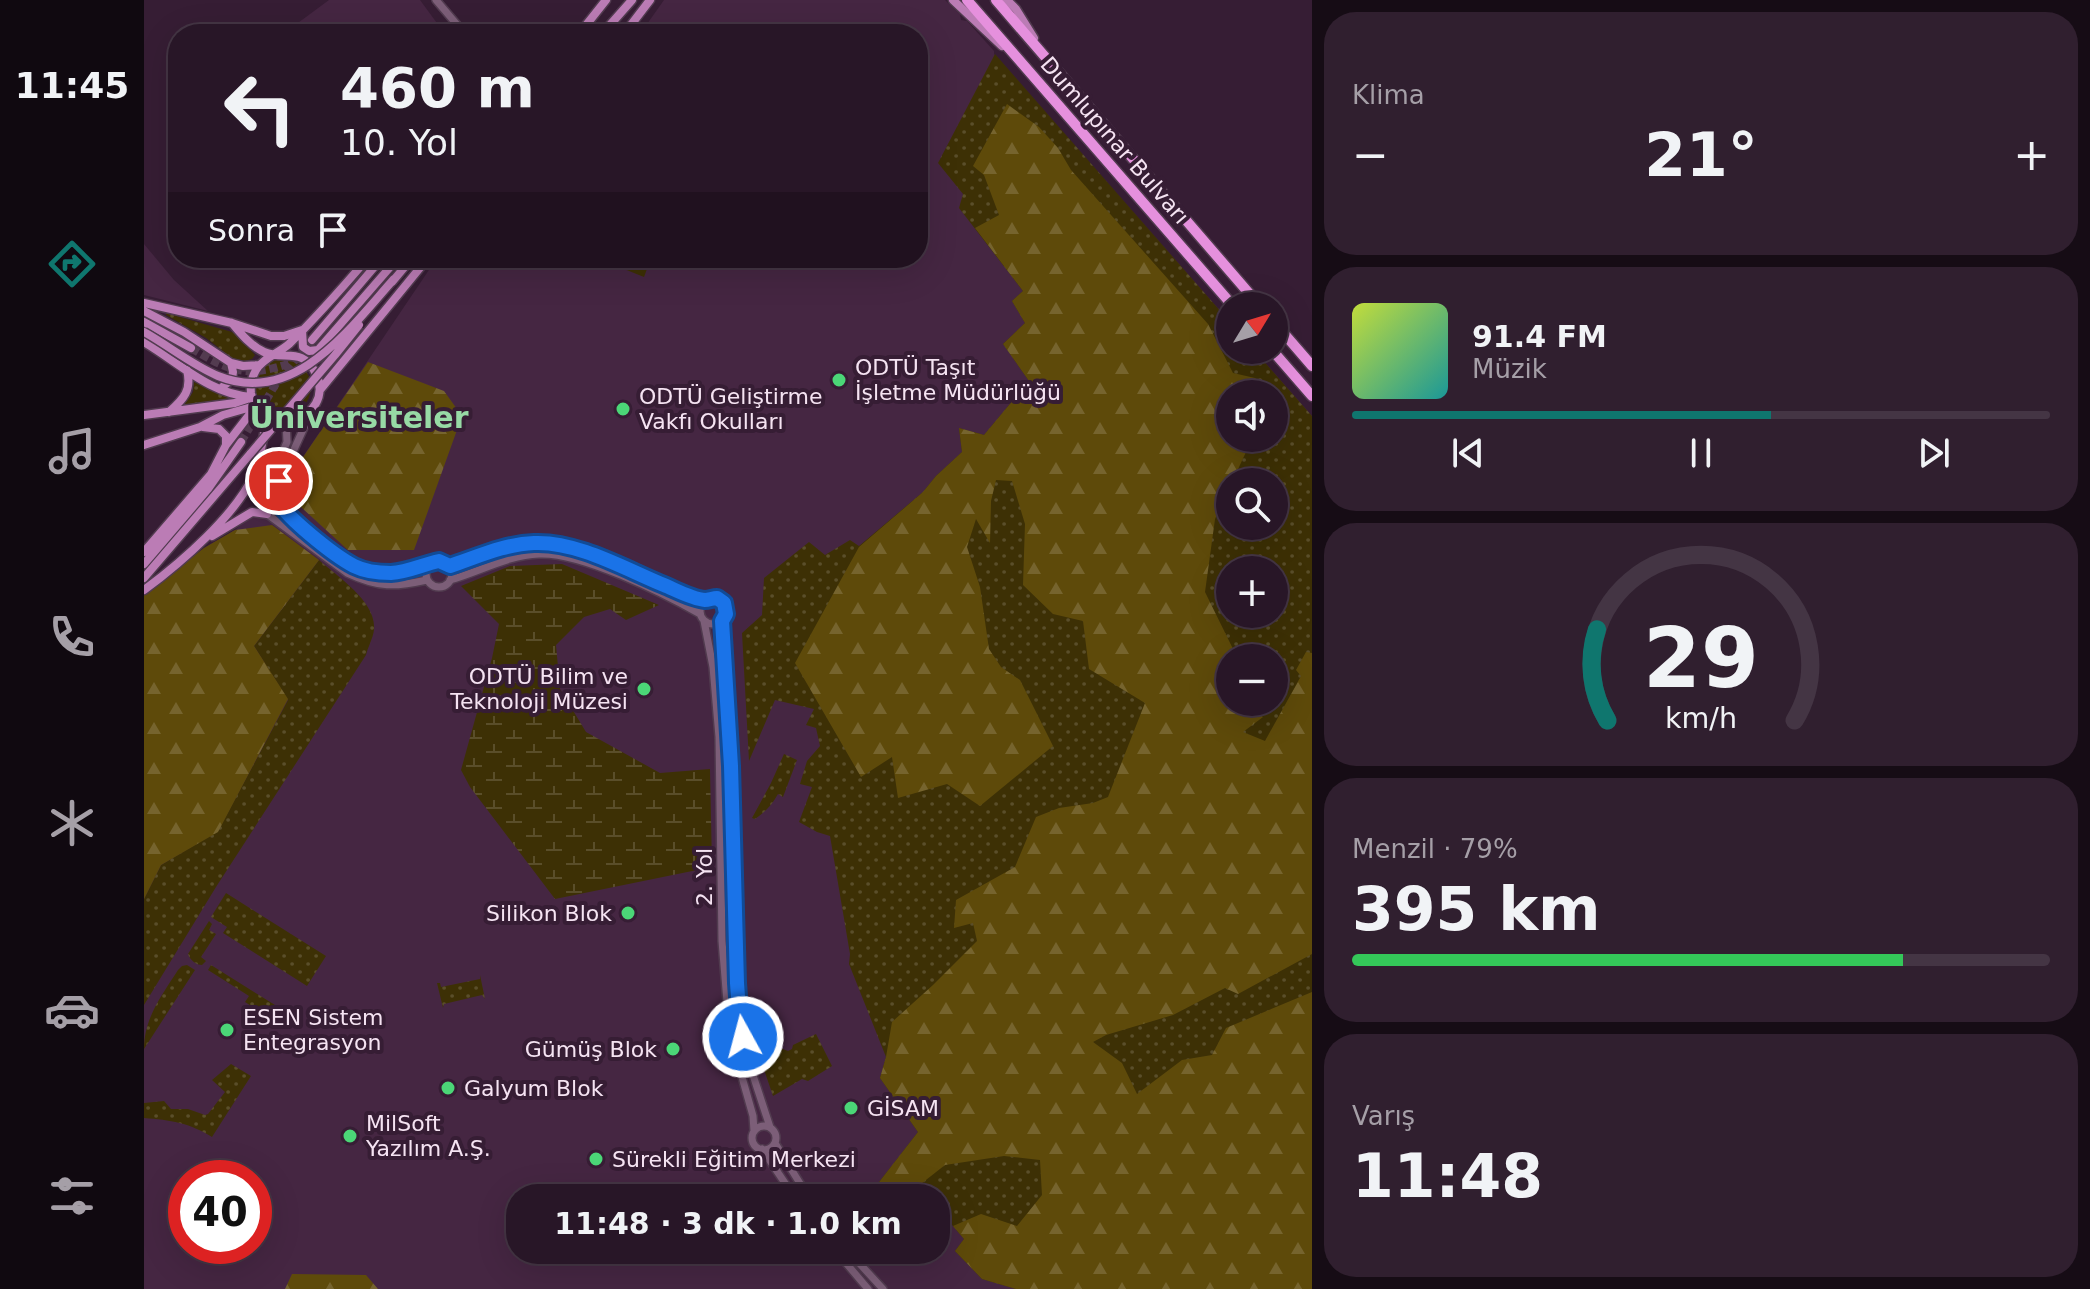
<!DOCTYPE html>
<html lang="tr">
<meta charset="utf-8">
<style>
:root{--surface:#281627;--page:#301f2f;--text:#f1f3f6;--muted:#a59fa7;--line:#443544;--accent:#0f766e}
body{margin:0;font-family:"DejaVu Sans",sans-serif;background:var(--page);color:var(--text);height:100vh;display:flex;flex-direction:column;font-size:30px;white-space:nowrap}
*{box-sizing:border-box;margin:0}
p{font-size:26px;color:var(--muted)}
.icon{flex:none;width:44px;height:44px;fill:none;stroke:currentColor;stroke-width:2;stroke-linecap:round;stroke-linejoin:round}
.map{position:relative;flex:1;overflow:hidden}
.sheet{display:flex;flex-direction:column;gap:12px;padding:12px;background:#160c15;width:778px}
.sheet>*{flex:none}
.top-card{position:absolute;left:24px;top:24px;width:760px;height:244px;border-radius:32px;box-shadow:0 8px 32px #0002,0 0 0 2px var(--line);background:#281627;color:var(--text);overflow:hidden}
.needle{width:52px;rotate:52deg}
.buttons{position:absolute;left:1072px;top:292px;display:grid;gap:16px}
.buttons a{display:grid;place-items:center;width:72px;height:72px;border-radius:50%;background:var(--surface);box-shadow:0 8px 32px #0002,0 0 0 2px var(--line);font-size:40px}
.speed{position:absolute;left:24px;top:1160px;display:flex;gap:16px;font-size:40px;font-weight:700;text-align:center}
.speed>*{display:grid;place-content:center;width:104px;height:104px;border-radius:50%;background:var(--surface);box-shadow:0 8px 32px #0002,0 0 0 2px var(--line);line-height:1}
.speed .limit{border:12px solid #d22;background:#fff;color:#111}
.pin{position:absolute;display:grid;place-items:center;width:68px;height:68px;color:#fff;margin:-34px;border:4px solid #fff;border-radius:50%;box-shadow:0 2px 8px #0007}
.me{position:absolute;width:88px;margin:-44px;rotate:353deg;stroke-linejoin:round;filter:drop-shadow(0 0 6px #0008)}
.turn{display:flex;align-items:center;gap:28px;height:168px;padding:0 40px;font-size:36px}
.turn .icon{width:104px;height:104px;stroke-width:2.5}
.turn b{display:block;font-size:56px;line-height:68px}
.then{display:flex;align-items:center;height:76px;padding:0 40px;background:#0003;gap:16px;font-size:30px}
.big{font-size:60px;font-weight:800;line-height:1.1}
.sheet .tile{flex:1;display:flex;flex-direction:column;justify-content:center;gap:12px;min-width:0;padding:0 28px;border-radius:32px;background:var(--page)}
.sheet .dial{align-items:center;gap:0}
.dial svg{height:208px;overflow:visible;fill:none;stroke:var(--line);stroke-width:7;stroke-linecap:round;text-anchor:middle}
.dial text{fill:var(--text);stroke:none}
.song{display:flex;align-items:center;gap:24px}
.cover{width:96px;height:96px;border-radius:12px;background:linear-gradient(135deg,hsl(70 70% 55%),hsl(180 70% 35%))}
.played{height:8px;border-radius:4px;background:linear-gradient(90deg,var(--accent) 60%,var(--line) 60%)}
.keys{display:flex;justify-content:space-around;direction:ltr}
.heat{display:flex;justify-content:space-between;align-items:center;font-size:44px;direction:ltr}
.charge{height:12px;border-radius:6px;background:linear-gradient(90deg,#34c759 79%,var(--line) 0)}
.trip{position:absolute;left:362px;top:1184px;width:444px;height:80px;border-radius:32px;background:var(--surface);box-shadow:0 8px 32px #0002,0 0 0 2px var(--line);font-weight:800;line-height:80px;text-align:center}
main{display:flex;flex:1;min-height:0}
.menu{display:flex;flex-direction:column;width:144px;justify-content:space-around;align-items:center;background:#100910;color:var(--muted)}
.menu .icon{width:56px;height:56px}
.menu .on{color:var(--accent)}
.menu b{font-size:36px;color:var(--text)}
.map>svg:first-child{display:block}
</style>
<main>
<nav class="menu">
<b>11:45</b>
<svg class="icon on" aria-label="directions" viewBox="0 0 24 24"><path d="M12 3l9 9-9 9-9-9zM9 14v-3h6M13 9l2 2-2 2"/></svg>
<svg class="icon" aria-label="music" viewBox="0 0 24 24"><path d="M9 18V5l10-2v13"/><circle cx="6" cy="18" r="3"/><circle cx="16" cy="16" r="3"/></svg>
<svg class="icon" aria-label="phone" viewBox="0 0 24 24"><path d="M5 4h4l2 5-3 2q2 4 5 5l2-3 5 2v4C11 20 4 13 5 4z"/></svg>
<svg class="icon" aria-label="climate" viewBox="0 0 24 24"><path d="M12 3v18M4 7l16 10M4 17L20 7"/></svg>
<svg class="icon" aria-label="car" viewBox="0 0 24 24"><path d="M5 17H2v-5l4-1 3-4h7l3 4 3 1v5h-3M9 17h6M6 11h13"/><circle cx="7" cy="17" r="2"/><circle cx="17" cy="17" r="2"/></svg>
<svg class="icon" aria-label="filters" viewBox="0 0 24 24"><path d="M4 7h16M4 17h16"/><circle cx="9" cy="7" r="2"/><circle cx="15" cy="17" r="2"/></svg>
</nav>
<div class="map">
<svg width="1168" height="1289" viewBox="0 0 1168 1289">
<defs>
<pattern id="grass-dots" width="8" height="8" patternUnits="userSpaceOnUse" patternTransform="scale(2)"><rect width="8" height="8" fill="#3d3005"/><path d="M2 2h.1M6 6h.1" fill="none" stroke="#5a4e2a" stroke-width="1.8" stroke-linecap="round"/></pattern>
<pattern id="forest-firs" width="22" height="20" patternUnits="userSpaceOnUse" patternTransform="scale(2)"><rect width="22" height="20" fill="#5e4a0a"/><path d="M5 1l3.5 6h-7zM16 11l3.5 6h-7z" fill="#76642e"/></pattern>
<pattern id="wetland-marsh" width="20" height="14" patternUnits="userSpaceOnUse" patternTransform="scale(2)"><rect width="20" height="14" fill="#3d3005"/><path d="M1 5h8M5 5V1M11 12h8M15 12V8" fill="none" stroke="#5a4e2a"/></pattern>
</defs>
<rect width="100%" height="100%" fill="#361d34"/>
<path fill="#452642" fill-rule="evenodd" d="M185 0H276L301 34H139Z
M520 0H801L816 14 817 20 823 21 850 51V54L1086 322V350H1110L1168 416V1289H0V595L60 548 91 530 144 479 293 258H774V34H496ZM1086 394H1130V438H1086ZM1086 482H1130V526H1086ZM1086 570H1130V614H1086ZM1086 658H1130V702H1086ZM42 1178H110V1246H42ZM376 1198H792V1250H376Z
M0 244 30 280 64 311 0 295Z"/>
<path fill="url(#grass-dots)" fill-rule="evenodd" d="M851 54 1086 322V350H1110L1168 416V1289H872L838 1279 811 1251 820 1239 792 1206V1198H785L775 1187 759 1198H742L732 1186 774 1132 736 1078 742 1057 705 964 706 954 686 836 673 832 655 822 668 787 656 784 663 761 676 746 672 728 662 725 670 709 631 700 605 761 598 633 618 615 620 578 665 542 681 555 706 540 715 546 779 492 792 476 818 452 815 428 840 435 885 381 859 344 881 323 868 301 879 291 815 208 819 194 794 163ZM1086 394H1130V438H1086ZM1086 482H1130V526H1086ZM1086 570H1130V614H1086ZM1086 658H1130V702H1086Z
M22 313 88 332 92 334 111 355 108 359 101 361 88 358 62 338 22 315Z
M111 387a28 28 0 1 1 56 0a28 28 0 1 1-56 0Z
M50 382 87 398 40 405 49 392Z
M175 560C194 577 233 602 230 630 229 638 224 647 222 655L72 887 0 1005V899L17 865 74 831 144 700 110 646Z
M640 754 653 760 639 797 634 794C628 805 621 812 611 819L608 818 627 783Z
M82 893 182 956 163 986 79 933 83 927 67 917Z
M65 921 68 924 65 930 72 934 57 957 62 961 58 965C52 965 46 960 44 954Z
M43 965 51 970 0 1049C0 1018 18 995 34 970L38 966Z
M67 965 139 1010 131 1021 101 1002 105 996 64 970Z
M336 975 341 999 338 995 300 1004 299 1008 293 983H296L297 987 336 979Z
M672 1034 688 1066 664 1081 658 1079 629 1096 615 1055 631 1046 644 1051 648 1049 649 1045Z
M87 1064 107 1076 68 1137C46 1123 26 1120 0 1118V1103L20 1101 27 1109H44L61 1115 64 1114 81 1092 68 1080Z"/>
<path fill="url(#forest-firs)" d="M863 104 895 127 914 148 927 170 1064 324 1089 373 1111 378 1125 391V394H1086V438H1119L1102 452 1088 482H1086V486L1071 519 1061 592 1091 653 1089 658H1086V665L1075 692 1086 699V702H1092L1119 717 1099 732 1121 741 1157 676 1152 670 1162 652 1168 653V954L1094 994 1081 988 1029 1015 962 1035 949 1042 978 1063 993 1094 1038 1060 1068 1055 1082 1028 1168 992V1289H872L838 1279 811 1251 820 1239 809 1226 837 1214 873 1226 898 1195 896 1160 860 1156 801 1165 759 1198H742L732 1186 774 1132 736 1078 742 1057 748 1022 789 985 833 941 829 923 810 928 812 900 871 867 892 817 915 808 949 803 964 797 1001 703 945 669 939 621 909 614 879 585 881 524 868 481 852 480 847 501 846 543 832 519 823 547 836 587 845 649 857 667 876 680 909 746 836 806 803 784 754 798 748 757 717 777 651 663 715 547 779 492 792 476 818 452 815 428 840 435 885 381 859 344 881 323 868 301 879 291 831 228 855 215 840 175 829 166Z
M224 362 300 391 318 416 270 550H204L147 498 144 479Z
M128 525 175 560 110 646 144 699 74 832 17 865 0 899V595L60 548 91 530Z
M148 1274 222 1275 234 1289H141Z"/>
<path fill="url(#wetland-marsh)" d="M418 564 515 605 482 620 466 609 440 617 412 645 416 689 442 732 516 773 566 769 568 867 411 899 326 787 317 770 348 658 355 624 317 586 366 566Z"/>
<path fill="#3d3005" d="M453 258H507L500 277Z"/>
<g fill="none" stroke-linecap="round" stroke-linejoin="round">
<path stroke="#533b50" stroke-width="8" stroke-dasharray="8 4" stroke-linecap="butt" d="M47 348C86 372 102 378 147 363
M97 442 133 382 168 340"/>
<defs>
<path id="minor" d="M292 0 321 34
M168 410 132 489C131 495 130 496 133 501 142 518 204 567 223 570 244 575 264 569 285 565
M142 422 143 442 120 495V501L123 514 203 573C235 588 251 587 283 580
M282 574a13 13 0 1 1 26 0a13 13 0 1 1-26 0Z
M306 566C332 557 359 545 388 543 439 539 511 585 562 600
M306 580C335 572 364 555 395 554 437 552 519 593 556 614
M556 611a13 13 0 1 1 26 0a13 13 0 1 1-26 0Z
M560 621 569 667 575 737 578 941 583 1002 594 1063 609 1116 610 1131
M578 621 587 762 595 1010 605 1063 626 1127
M608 1138a12 12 0 1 1 24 0a12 12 0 1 1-24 0Z
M631 1143 665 1198
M618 1149 651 1198
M691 1250 724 1289
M703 1250 739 1289"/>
<path id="major" d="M809 0 858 46
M863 0 872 9 890 38
M435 34 462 0
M458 34 488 0
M480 34 506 0
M0 303 88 323 127 336H140L158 330 159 347 165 351 174 350
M0 311 40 332 87 363 99 366 115 365
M0 322 47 348
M88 323C97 334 107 346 120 352 140 361 159 346 172 374 193 420 115 444 107 393 106 385 108 377 112 370 119 358 135 353 145 344 173 317 199 287 224 258
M168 340 238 258
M0 342C34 362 67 395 108 397
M173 355 174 350 254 258
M76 389 88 379 89 372 87 363
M176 390 284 258
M25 412C40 399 48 390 43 370
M0 415 91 403 103 399
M59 427 75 429 82 436V444
M0 445 56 427 79 415 111 406
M68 536 108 512 123 514
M0 552 67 474 82 445 112 406
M0 564 64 489 97 442
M0 578 107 453
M0 590C37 563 92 515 111 473 119 455 116 435 126 419"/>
<path id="highway" d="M823 0 1089 306
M852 0 1116 306
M1130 322 1168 366
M1128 350 1168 396"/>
</defs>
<use href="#minor" stroke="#513b4f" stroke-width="10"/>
<use href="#major" stroke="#513b4f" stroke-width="11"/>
<use href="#highway" stroke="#513b4f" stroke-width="13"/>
<use href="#minor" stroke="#7c5e78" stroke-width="7"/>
<use href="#major" stroke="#bb7cb5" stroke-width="8"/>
<use href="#highway" stroke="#e590dd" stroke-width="10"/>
<defs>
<path id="major-bridge" d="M248 282 264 263
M0 332C25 346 48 365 74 376 151 407 206 328 250 279
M107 453 191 355 215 325"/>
</defs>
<use href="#major-bridge" stroke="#513b4f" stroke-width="11" stroke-linecap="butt"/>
<use href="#major-bridge" stroke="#bb7cb5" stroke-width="8"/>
</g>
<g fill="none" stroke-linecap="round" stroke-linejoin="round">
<defs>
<path id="route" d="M135 481 131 496C138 515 191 556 210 566 220 571 235 573 247 573 264 572 280 564 295 561L306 566C333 557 361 544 390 543 433 541 481 569 520 585 532 590 548 599 561 600 565 600 569 598 573 598L580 603 582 614 578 621 587 766 593 983 595 1010 599 1037"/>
</defs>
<use href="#route" stroke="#114b97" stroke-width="20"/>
<use href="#route" stroke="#1a73e8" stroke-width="14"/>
</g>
<g fill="#4bd677" stroke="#361d34" stroke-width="3">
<circle cx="695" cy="380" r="8"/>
<circle cx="479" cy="409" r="8"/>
<circle cx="500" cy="689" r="8"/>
<circle cx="484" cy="913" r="8"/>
<circle cx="83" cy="1030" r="8"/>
<circle cx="529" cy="1049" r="8"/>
<circle cx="304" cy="1088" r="8"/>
<circle cx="707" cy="1108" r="8"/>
<circle cx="206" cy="1136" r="8"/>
<circle cx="452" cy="1159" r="8"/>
</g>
<g text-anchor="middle" stroke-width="8" stroke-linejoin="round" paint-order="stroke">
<g font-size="22" fill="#f5e3f2" stroke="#361d34">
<text transform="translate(971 140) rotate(49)" y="8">Dumlupınar Bulvarı</text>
<text transform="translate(560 877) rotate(-90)" y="8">2. Yol</text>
</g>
<g font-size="22" fill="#f5e3f2" stroke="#361d34" text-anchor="start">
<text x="711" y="375">ODTÜ Taşıt<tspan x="711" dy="25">İşletme Müdürlüğü</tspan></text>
<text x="495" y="404">ODTÜ Geliştirme<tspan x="495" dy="25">Vakfı Okulları</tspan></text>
<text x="484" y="684" text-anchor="end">ODTÜ Bilim ve<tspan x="484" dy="25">Teknoloji Müzesi</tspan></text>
<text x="468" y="921" text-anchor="end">Silikon Blok</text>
<text x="99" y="1025">ESEN Sistem<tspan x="99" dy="25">Entegrasyon</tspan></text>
<text x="513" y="1057" text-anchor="end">Gümüş Blok</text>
<text x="320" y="1096">Galyum Blok</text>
<text x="723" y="1116">GİSAM</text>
<text x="222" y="1131">MilSoft<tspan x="222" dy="25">Yazılım A.Ş.</tspan></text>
<text x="468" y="1167">Sürekli Eğitim Merkezi</text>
</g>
<g font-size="30" font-weight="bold" fill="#97daa5" stroke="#361d34">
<text x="215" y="428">Üniversiteler</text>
</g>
</g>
</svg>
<div class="buttons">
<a><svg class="needle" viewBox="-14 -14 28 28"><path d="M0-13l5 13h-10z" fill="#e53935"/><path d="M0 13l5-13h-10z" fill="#a59fa7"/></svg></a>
<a><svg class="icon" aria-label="sound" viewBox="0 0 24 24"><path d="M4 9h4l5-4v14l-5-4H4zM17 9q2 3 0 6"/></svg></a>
<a><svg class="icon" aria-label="search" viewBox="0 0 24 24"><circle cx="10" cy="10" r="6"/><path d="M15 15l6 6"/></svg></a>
<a>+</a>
<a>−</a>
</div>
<div class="speed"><div class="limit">40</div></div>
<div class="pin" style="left:135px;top:481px;background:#d93025"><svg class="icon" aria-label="arrive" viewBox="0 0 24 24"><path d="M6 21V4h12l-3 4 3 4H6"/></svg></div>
<svg class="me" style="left:599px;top:1037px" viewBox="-20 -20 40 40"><circle r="17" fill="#1a73e8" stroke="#fff" stroke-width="3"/><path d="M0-11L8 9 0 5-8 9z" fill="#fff"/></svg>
<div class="trip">11:48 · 3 dk · 1.0 km</div>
<div class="top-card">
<div class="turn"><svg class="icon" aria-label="left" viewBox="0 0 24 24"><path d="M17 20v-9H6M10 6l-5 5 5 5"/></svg><div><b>460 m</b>10. Yol</div></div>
<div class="then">Sonra<svg class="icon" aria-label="arrive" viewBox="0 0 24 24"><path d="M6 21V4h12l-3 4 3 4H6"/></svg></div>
</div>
</div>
<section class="sheet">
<div class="tile"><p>Klima</p>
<div class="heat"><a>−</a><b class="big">21°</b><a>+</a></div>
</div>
<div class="tile">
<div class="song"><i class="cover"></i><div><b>91.4 FM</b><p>Müzik</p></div></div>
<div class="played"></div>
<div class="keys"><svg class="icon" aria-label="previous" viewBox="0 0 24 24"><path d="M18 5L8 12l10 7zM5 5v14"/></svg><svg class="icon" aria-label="pause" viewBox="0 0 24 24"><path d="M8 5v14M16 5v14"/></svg><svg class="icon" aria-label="next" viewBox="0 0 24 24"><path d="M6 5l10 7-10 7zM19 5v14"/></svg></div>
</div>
<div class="tile dial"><svg viewBox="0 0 100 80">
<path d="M14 69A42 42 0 1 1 86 69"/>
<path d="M14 69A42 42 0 0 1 10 34" stroke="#0f766e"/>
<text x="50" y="56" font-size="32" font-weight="700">29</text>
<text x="50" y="72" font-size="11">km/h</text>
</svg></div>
<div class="tile"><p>Menzil · 79%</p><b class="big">395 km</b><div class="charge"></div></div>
<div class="tile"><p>Varış</p><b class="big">11:48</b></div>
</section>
</main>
